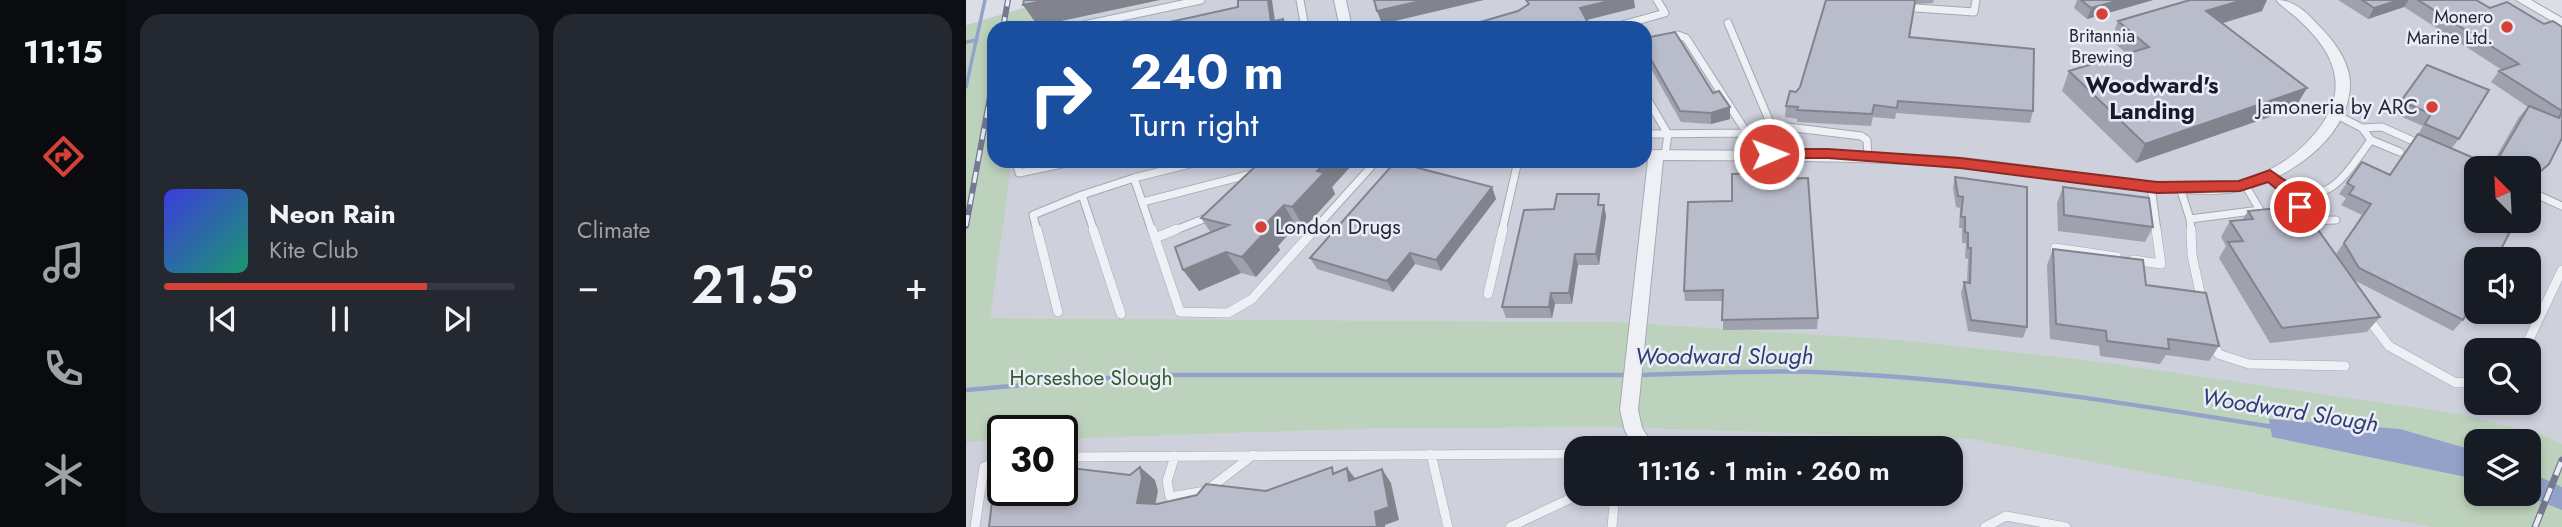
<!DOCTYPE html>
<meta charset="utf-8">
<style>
:root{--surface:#171b24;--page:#242831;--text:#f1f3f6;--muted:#9ea1a6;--line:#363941;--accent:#d64137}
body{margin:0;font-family:Jost,sans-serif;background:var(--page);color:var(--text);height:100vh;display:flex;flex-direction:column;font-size:26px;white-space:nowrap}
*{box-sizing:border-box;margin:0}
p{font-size:23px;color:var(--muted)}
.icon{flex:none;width:38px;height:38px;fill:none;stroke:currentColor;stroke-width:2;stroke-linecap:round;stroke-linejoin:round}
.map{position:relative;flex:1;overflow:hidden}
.panel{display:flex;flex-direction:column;gap:14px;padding:14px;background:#0d0f14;width:840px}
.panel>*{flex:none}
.guide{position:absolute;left:21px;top:21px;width:665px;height:147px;border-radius:21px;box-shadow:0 4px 10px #0003;background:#1a4fa0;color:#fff;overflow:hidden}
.needle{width:46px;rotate:336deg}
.fabs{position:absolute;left:1498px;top:156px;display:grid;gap:14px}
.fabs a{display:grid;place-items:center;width:77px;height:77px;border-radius:14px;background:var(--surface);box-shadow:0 4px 10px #0003;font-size:35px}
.speed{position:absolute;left:21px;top:415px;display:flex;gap:14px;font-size:35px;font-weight:700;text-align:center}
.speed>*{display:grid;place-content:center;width:91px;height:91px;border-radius:50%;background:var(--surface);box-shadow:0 4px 10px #0003;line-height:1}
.speed .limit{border:4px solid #111;border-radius:10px;background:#fff;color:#111}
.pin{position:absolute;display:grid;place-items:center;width:60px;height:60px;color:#fff;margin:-30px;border:4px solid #fff;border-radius:50%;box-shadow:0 2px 7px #0007}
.me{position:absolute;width:77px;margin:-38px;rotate:89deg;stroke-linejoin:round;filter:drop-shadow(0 0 5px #0008)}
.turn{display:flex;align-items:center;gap:24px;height:147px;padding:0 28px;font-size:32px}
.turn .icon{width:91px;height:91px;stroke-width:2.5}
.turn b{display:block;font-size:49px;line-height:60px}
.big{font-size:52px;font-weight:600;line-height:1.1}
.panel .card{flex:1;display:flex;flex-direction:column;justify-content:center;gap:10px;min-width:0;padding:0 24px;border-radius:21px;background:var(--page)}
.song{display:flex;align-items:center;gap:21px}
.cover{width:84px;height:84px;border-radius:10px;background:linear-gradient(135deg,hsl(240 70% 55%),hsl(160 70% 35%))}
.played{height:7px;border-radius:4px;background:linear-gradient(90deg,var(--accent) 75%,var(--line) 75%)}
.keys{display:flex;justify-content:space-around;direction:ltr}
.heat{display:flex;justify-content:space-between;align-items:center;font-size:38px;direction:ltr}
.panel .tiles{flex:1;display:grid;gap:14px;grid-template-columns:repeat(2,1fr)}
.trip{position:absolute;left:598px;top:436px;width:399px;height:70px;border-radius:21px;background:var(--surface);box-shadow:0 4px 10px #0003;font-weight:600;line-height:70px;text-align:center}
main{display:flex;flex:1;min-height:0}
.tabs{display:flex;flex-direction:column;width:126px;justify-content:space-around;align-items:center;background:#090b0e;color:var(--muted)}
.tabs .icon{width:49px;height:49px}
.tabs .selected{color:var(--accent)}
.tabs b{font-size:32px;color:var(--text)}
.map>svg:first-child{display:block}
</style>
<main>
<nav class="tabs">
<b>11:15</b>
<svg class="icon selected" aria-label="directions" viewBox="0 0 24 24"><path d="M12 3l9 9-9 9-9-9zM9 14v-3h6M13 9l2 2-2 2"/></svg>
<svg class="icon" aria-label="music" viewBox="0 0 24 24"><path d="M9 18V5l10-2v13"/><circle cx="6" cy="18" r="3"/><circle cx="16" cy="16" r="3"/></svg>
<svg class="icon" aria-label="phone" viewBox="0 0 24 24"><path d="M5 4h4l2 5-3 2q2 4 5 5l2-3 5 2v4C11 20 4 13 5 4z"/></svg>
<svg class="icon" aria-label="climate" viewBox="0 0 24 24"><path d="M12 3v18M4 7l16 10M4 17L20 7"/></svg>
</nav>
<section class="panel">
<div class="tiles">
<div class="card">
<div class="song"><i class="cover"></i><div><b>Neon Rain</b><p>Kite Club</p></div></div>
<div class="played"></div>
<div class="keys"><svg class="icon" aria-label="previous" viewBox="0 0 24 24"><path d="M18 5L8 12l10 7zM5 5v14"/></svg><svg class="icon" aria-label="pause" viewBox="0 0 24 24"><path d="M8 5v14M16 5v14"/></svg><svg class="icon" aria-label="next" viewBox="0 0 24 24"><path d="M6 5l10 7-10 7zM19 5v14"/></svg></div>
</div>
<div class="card"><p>Climate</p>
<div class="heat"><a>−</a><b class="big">21.5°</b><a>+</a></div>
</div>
</div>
</section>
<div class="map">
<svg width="1596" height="527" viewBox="0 0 1596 527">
<rect width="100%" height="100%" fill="#dcdee7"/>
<path fill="#ced0dc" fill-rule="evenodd" d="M70 0H1550L1596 27V444L1578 435 1112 359 936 340 653 322 23 318 46 161H679V28H66ZM1510 168H1563V220H1510ZM1510 259H1563V312H1510ZM1510 350H1563V402H1510Z
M638 427 1004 439 1464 527H0V442L37 441V490H96V439L388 429ZM611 448H985V494H611Z"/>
<path fill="#bdd2bc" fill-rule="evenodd" d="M70 4 66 28H28V161H46L24 318 653 322 936 340 1112 359 1493 414 1578 435 1596 444V527H1464L1004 439 638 427 388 429 96 439V430H37V441L0 442V25ZM1510 441H1563V494H1510Z"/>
<path fill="#94a2ca" d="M1303 419 1434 429 1510 451V479L1306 437Z
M1563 472 1596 487V510L1556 494H1563Z"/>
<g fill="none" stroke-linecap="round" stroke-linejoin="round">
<path stroke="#94a2ca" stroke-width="3.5" d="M0 42 11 40
M0 87 19 0"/>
<path stroke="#94a2ca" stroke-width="4.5" d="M672 375C730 374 789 370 848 372 1002 378 1155 402 1307 427
M0 390 177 375H663"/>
<defs>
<path id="service-far1" d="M334 0 339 28
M950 8 1008 12 1010 0
M762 23 805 125 803 154
M104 28 235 0
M645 28 699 13 691 0
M701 38 712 35 720 38 781 133 778 154
M679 95 702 134 699 155
M805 125 895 136 901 140 902 156
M1396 128 1416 127 1456 145
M679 134 781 133
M1405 140 1434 152
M50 161 53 173 110 161
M1304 175C1359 213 1372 185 1405 140L1396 128 1369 114
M1185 187 1191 231
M1214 188 1224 219 1294 210 1279 185
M1563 191 1596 206
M1325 192 1341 219
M177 202 289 173
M1224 219 1225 231
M1342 221 1370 220
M71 231 67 215 116 195
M128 231 116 195 168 178
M186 231 168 178 236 161
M207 231 245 216
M347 231 404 168 398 161
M536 231 552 161"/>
<path id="service" d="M71 229 92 312
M127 229 155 314
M186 229 214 312 262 313 286 299 349 229
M1225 229 1226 255 1236 302
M189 238 211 229
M1089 248 1151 257
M1167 260 1195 264 1190 229
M522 294 537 229
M1401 317 1423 346 1490 383 1510 381
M1248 341 1252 354 1283 364 1379 366
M1558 350 1596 270
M465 454 482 527
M209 456 201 481 204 497 240 491 287 455
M96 457 611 454
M9 527 18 467 37 458
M544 527 614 494
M646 527 649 494
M1019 527 1040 516 1100 527"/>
<path id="minor" d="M368 0H380L386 28H374Z
M1310 0C1329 0 1340 12 1353 26 1368 41 1385 63 1384 86 1382 140 1319 181 1272 191 1253 196 1233 193 1213 193 1148 191 1084 177 1019 170 912 159 804 161 697 160L672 410 676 428 689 448H669L659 431 654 410 682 160H679V150C776 151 874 150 971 156 1052 161 1132 180 1213 183 1232 183 1253 185 1271 181 1303 174 1331 156 1351 131 1384 90 1370 54 1334 21 1326 13 1317 8 1310 0Z
M1550 0H1565L1596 18V27Z"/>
</defs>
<use href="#service-far1" stroke="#a5a8b4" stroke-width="9"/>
<use href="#service" stroke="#a5a8b4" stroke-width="10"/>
<use href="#minor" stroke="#a5a8b4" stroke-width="2"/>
<use href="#service-far1" stroke="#eff0f5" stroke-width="7"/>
<use href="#service" stroke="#eff0f5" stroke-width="9"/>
<use href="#minor" fill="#eff0f5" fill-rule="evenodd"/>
<defs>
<path id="rail-far1" d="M37 28 42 0
M0 226 28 75"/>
<path id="rail" d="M1569 527 1596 460"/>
</defs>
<use href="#rail-far1" stroke="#747992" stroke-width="6"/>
<use href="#rail" stroke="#747992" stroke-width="7"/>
<use href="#rail-far1" stroke="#ebedf5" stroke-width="3.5" stroke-dasharray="11" stroke-linecap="butt"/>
<use href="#rail" stroke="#ebedf5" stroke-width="4.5" stroke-dasharray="14" stroke-linecap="butt"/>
</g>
<path fill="#9fa2ae" d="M860 0H968L967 3 949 4 944 37 1067 111 1064 123 930 113 929 119 907 117 905 126 831 122V119L819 117 820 106 834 87Z
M1111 0H1187L1121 19 1108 8Z
M1372 0H1510L1524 8 1578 24 1596 27V138L1572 175 1568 178 1497 320 1487 331 1388 280 1414 317 1401 332 1304 343 1253 258 1260 246 1255 237 1264 221 1276 220 1282 211 1315 212 1375 263 1370 254 1396 215 1375 205 1380 198 1373 194 1396 162 1424 175 1451 136 1457 126 1427 113 1461 65 1493 139 1485 149 1517 162 1526 164 1553 117 1562 107 1525 82 1533 71 1536 70 1438 7 1402 19Z
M1296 11 1256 23 1329 108 1170 163 1096 91 1103 71 1161 54 1145 40 1152 21Z
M679 38 764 107V119L745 124 715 122 679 58Z
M385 166 366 187 369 194 338 228 330 226 312 246 314 250 290 277 275 273 233 291 245 233 235 218Z
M989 177 1061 327 1057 338 1002 331 995 293 998 282 1001 283 1002 259 999 258 1000 243H996V228H993L994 208 990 207 987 188Z
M809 179 852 318 851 329 757 330V301H719L718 291 766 201Z
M526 187 530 199 475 271 449 264 427 292 351 269 344 258Z
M1097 187 1187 227 1179 242 1092 231 1091 203Z
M636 205 640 216 633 265H612L606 304H589L586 318H540L536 307 588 209Z
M1087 249 1180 285 1253 346 1243 361 1200 355 1194 364 1134 356 1133 346 1084 339 1081 265Z"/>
<path fill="#82848d" d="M81 0H194L72 26 57 5Z
M302 0H306L310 28 305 22Z
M459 0H518L416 24 411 11Z
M647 0H668L669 8 617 21 614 8Z
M1154 0H1187L1121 19 1125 8Z
M1277 0H1301L1296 11 1231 31 1240 11Z
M1433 0H1443L1438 7 1402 19 1408 8Z
M1341 88 1329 108 1170 163 1179 144Z
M764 107V119L745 124V113Z
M361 161H383L385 166 366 187 369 194 338 228 326 207 351 171Z
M526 187 530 199 475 271 470 260Z
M318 205 330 226 312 246 314 250 290 277 276 257 296 228Z
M638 205 640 216 633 265 630 254Z
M260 252 275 273 233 291 217 270Z
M444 253 449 264 427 292 421 281Z
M609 254 612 265 606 304 603 293Z
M585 293 589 304 586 318 583 307Z
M174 467 189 480 192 491 187 516 171 503Z
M381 468 392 482 383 481Z
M416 469 425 483 433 520 419 525V527H411L409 512Z"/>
<path fill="#b9bcca" stroke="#82848d" stroke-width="2" d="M58 0H81L57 5Z
M272 0H302L305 22 317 19 318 28H177L272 7Z
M408 0H459L411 11Z
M560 0H647L614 8 625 28H505L504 25 552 11 563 4Z
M860 0H948L949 2 943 37 1068 49 1067 111 932 101 931 108 908 105 906 114 831 110 832 107 820 106 824 91 830 92 834 87Z
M1115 0H1154L1125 8Z
M1224 0H1277L1240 11 1341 88 1179 144 1103 71 1183 47 1152 21Z
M1396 0H1433L1408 8Z
M1452 0H1510L1524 8 1541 2 1578 24 1587 21 1596 27V111L1533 71 1553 64Z
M709 32 747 93 753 91 764 107 745 113 714 111 679 49V38Z
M1461 65 1523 90 1493 139 1459 124 1465 114 1435 101Z
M1563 106 1593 118 1596 111V138L1583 164 1568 177 1569 184 1563 196V168H1510V220H1550L1530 259H1510V296L1497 320 1393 268 1378 243 1405 204 1383 194 1388 187 1381 183 1396 162 1424 175 1452 134 1517 162 1529 164Z
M295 161H361L351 171 358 173 326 207 318 205 296 228 301 230 276 257 260 252 217 270 209 247 263 225 235 218Z
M429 162 526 187 470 260 444 253 421 281 344 258Z
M809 173V179L842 178 852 318 756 320 757 290 718 291 722 202 766 201V174Z
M989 177 1061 187V327L1005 320 998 282 1004 283 1005 248H1002V233L999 232V217H995L997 197 992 196Z
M1097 187 1183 198 1187 227 1098 215Z
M591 194H633L632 205H638L630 254H609L603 293H585L583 307H536L558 210 588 209Z
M1312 208 1315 212 1338 210 1414 317 1316 328 1262 242 1277 241 1264 221 1287 219 1282 211Z
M1087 249 1177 260 1180 285 1240 293 1253 346 1202 339 1203 349 1141 341 1140 331 1090 324Z
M31 459 37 460V490H96V467L164 475 174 467 176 478 171 503 191 504 231 495 240 484 300 491 366 467 367 474 381 468 383 481 416 469 423 507 409 512 411 527H23Z"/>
<path fill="#d64137" stroke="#8b2a24" stroke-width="2" d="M803 149H862L994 158 1191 182 1273 181 1304 170 1330 188 1341 207 1339 211H1328L1319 196 1302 182 1274 191 1191 193 994 168 862 158H798L796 154Z"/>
<g fill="#d64137" stroke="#ebedf5" stroke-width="2.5">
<circle cx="1136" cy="14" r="7"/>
<circle cx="1541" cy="27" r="7"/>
<circle cx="1466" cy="107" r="7"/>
<circle cx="295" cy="227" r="7"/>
</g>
<g text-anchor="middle" stroke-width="5" stroke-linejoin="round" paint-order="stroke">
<g font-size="18" fill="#25293e" stroke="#ebedf5" text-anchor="end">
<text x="1527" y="23">Monero<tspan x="1527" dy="21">Marine Ltd.</tspan></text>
<text x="1136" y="42" text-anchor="middle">Britannia<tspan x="1136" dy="21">Brewing</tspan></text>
</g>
<g font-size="21" fill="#25293e" stroke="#ebedf5" text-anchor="end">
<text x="1452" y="114">Jamoneria by ARC</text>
<text x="309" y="234" text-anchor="start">London Drugs</text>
</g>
<g font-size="21" fill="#315b32" stroke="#ebedf5">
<text x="125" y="385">Horseshoe Slough</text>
</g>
<g font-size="23" font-weight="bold" fill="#171a2f" stroke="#ebedf5">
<text x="1186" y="93">Woodward's<tspan x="1186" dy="26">Landing</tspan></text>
</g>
<g font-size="23" font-style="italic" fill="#2d3d74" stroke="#ebedf5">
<text x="758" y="364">Woodward Slough</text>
<text transform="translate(1324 410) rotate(9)" y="8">Woodward Slough</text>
</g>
</g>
</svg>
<div class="fabs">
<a><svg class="needle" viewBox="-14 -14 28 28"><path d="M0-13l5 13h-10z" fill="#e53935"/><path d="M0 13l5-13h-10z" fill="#9ea1a6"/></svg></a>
<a><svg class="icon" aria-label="sound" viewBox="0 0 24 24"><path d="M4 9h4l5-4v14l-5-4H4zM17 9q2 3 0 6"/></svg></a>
<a><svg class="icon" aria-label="search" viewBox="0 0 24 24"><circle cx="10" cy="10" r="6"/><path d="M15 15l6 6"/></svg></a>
<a><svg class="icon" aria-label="layers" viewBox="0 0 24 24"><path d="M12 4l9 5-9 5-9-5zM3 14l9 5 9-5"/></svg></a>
</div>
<div class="speed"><div class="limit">30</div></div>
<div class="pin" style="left:1334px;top:207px;background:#d93025"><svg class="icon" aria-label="arrive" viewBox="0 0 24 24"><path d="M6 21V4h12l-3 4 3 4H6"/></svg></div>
<svg class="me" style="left:803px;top:154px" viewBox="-20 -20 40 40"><circle r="17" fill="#d64137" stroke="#fff" stroke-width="3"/><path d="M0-11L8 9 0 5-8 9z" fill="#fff"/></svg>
<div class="trip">11:16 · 1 min · 260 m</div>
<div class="guide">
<div class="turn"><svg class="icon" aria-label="right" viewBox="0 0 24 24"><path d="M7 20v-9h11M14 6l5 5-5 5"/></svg><div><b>240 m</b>Turn right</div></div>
</div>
</div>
</main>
